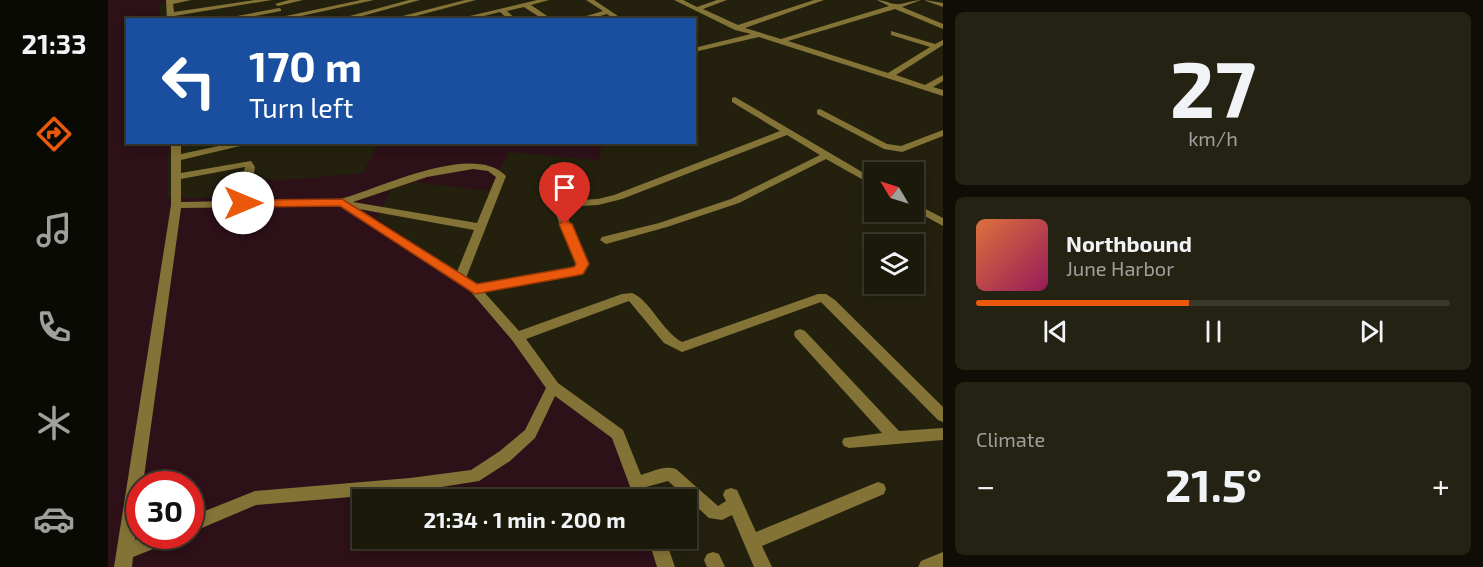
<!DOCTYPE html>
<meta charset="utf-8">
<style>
:root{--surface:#1a190a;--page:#232213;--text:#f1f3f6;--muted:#9fa09c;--line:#38382b;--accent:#ea580c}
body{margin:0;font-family:"Exo 2",sans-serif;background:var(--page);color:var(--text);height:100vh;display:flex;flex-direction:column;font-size:22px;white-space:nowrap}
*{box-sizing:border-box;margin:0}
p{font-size:20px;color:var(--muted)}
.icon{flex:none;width:33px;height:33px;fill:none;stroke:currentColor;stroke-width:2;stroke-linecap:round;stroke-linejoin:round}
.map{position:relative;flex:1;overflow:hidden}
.drawer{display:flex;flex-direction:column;gap:12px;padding:12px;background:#0e0e06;width:540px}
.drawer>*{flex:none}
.banner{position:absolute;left:18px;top:18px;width:570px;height:126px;border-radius:0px;box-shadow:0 3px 9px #0003,0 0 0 2px var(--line);background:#1a4fa0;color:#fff;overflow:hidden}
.needle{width:39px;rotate:308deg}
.buttons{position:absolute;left:756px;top:162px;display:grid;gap:12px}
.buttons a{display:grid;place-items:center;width:60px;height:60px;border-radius:0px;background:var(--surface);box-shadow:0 3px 9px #0003,0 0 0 2px var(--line);font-size:30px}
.speed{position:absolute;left:18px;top:471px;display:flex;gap:12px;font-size:30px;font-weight:700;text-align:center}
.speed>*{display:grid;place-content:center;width:78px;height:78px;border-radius:50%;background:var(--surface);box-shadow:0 3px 9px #0003,0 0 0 2px var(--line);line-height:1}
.speed .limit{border:9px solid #d22;background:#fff;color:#111}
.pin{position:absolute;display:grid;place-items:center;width:51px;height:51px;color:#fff;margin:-62px -26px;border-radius:50% 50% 50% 0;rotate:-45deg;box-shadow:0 0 6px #0007}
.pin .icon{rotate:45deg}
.me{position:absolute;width:66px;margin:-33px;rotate:90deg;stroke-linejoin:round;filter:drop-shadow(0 0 4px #0008)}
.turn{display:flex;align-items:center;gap:21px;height:126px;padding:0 24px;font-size:27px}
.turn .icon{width:78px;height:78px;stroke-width:2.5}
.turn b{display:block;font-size:42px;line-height:51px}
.big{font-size:45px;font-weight:700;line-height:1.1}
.drawer .card{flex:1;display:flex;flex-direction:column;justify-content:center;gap:9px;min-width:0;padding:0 21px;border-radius:9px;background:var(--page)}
.drawer .dial{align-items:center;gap:0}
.dial b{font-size:78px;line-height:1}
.song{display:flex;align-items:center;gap:18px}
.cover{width:72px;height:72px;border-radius:9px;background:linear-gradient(135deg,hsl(20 70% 55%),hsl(330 70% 35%))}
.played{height:6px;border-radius:3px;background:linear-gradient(90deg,var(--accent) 45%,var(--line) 45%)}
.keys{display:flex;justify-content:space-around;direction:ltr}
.heat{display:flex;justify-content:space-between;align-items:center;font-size:33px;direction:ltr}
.trip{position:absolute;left:244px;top:489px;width:345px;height:60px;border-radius:0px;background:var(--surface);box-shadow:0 3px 9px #0003,0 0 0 2px var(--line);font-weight:700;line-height:60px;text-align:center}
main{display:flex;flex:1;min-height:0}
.dock{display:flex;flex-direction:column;width:108px;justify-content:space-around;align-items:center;background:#0a0a04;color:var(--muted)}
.dock .icon{width:42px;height:42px}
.dock .current{color:var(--accent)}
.dock b{font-size:27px;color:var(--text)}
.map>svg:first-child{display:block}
</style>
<main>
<nav class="dock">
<b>21:33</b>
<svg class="icon current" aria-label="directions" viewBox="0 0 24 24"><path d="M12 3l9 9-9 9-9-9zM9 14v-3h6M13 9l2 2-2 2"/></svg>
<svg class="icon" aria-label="music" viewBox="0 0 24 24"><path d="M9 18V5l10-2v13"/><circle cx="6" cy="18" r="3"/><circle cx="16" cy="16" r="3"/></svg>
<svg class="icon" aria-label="phone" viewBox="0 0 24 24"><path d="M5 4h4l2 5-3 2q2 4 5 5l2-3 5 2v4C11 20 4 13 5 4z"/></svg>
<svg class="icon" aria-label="climate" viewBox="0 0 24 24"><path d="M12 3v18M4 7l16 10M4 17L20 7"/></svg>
<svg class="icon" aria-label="car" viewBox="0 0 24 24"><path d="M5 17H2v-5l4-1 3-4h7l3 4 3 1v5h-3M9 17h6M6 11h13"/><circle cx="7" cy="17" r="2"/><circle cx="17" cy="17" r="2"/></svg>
</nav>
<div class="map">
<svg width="835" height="567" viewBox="0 0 835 567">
<rect width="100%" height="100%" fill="#23210d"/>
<path fill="#2d1018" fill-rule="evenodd" d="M0 0H65L51 4 53 19 20 20V142L61 143 59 198 142 197 148 180 193 179 255 173 270 143H490L493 145 492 160 401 152 380 191 307 182 283 189 269 218 368 286 451 384 516 432 541 499 255 500V538L556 539 566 567H0ZM32 484H82V536H32Z"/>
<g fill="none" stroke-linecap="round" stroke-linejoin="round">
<path fill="#847336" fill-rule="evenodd" d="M58 0H83L65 4 66 12 147 0H164L66 16 67 20H59Z
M181 0H195L170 6 167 4Z
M253 0H266L175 20H159Z
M301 0H312L240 20H227Z
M357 0H368L293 20H279Z
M429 0H441L423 5 445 20H436L416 7 399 11 409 20H401L392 12 360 20H345Z
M478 0H486L516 20H507L499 14 479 20H465L495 11Z
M566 0H575L589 7 609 0H619L595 9 630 25 706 0H716L637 28 673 39 781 6 769 0C777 0 782 4 788 4 794 5 805 0 813 0L794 7 835 24V29L787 9 680 41 780 73 822 47 783 35V31L827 44 835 40V45L788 75 817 85 835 75V81L825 87 835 90V96L651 37 586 52V48L643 34 627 30Z
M817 0 835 3V7L818 1Z
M171 8 173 9V11L127 20H108Z
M627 97 766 179V186L718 159 631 203 559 227 498 244 492 240 494 237 551 223 623 199 712 155 679 135 514 199 490 205 455 207 480 264 478 271 466 276 376 292 411 331 514 294 524 293C541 299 554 331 574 342L710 294H718L727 300 835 407V422L830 420 713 302 574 352 556 343 521 301 418 339 450 383 515 430 533 475C545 471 557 465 568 469L610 506 618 501 615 495 617 490 623 488 629 490 648 532 770 482 776 484 778 489 776 494 654 546 664 567H646L624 515 614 520 601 518 560 481 538 487 543 500H527L504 438 447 396 427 438 402 461 371 481 302 492 148 505 82 533V517L147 491 302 478 363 470 392 451 417 430 438 388 404 340 363 292 232 206 73 208 35 484H32V510L27 540 38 536H65L63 542 25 557 24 567H6L63 205V142H73V154L129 142H149L73 160V173L143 161 147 167 141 201C162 201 184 200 205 200 214 200 224 202 232 199 271 189 365 141 398 176L358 278 369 285 468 266 444 204 441 167 443 165 446 164 451 167 454 201 490 199 506 195 672 131 624 102V98ZM137 167 130 201 73 202V179ZM365 169 380 171 388 177 369 223 245 202 319 177ZM251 209 366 230 349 272Z
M712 109 779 144 793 146 835 130V136L794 152 776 149 709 114V110Z
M806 203 835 218V226L806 210Z
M692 329 697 331 791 431 835 428V440L741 448 736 446 734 442 736 438 774 433 687 337 686 334 687 331Z
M540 538H557L567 567H549Z
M605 552 611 554 617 567H599L596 560 599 554Z
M835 552V567H810L813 561Z"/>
</g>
<path fill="#ea580c" stroke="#983908" stroke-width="1.5" d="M234 199 369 284 466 267 468 264 451 224 457 220 464 224 481 264 475 274 471 275 367 294 232 206 135 207 129 203 135 200Z"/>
</svg>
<div class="buttons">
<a><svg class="needle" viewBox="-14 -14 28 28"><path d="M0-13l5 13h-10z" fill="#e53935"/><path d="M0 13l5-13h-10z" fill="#9fa09c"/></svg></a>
<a><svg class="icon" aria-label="layers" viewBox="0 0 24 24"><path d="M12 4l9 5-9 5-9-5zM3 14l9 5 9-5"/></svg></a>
</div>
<div class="speed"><div class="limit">30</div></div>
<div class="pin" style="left:457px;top:224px;background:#d93025"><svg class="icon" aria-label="arrive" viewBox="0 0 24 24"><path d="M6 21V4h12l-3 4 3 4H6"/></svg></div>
<svg class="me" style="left:135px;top:203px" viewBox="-20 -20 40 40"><circle r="19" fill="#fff"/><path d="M0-13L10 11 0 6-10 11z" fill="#ea580c"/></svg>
<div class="trip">21:34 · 1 min · 200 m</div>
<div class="banner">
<div class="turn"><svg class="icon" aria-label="left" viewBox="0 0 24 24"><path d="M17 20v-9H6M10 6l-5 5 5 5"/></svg><div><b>170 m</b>Turn left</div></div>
</div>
</div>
<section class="drawer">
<div class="card dial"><b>27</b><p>km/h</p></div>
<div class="card">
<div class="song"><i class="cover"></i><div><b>Northbound</b><p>June Harbor</p></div></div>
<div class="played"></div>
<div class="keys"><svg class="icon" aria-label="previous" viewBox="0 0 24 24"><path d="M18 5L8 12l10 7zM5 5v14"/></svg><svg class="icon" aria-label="pause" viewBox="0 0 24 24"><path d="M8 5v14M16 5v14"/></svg><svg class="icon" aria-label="next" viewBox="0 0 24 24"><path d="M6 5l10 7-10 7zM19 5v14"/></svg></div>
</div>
<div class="card"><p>Climate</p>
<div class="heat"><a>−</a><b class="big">21.5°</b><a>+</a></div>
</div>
</section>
</main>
